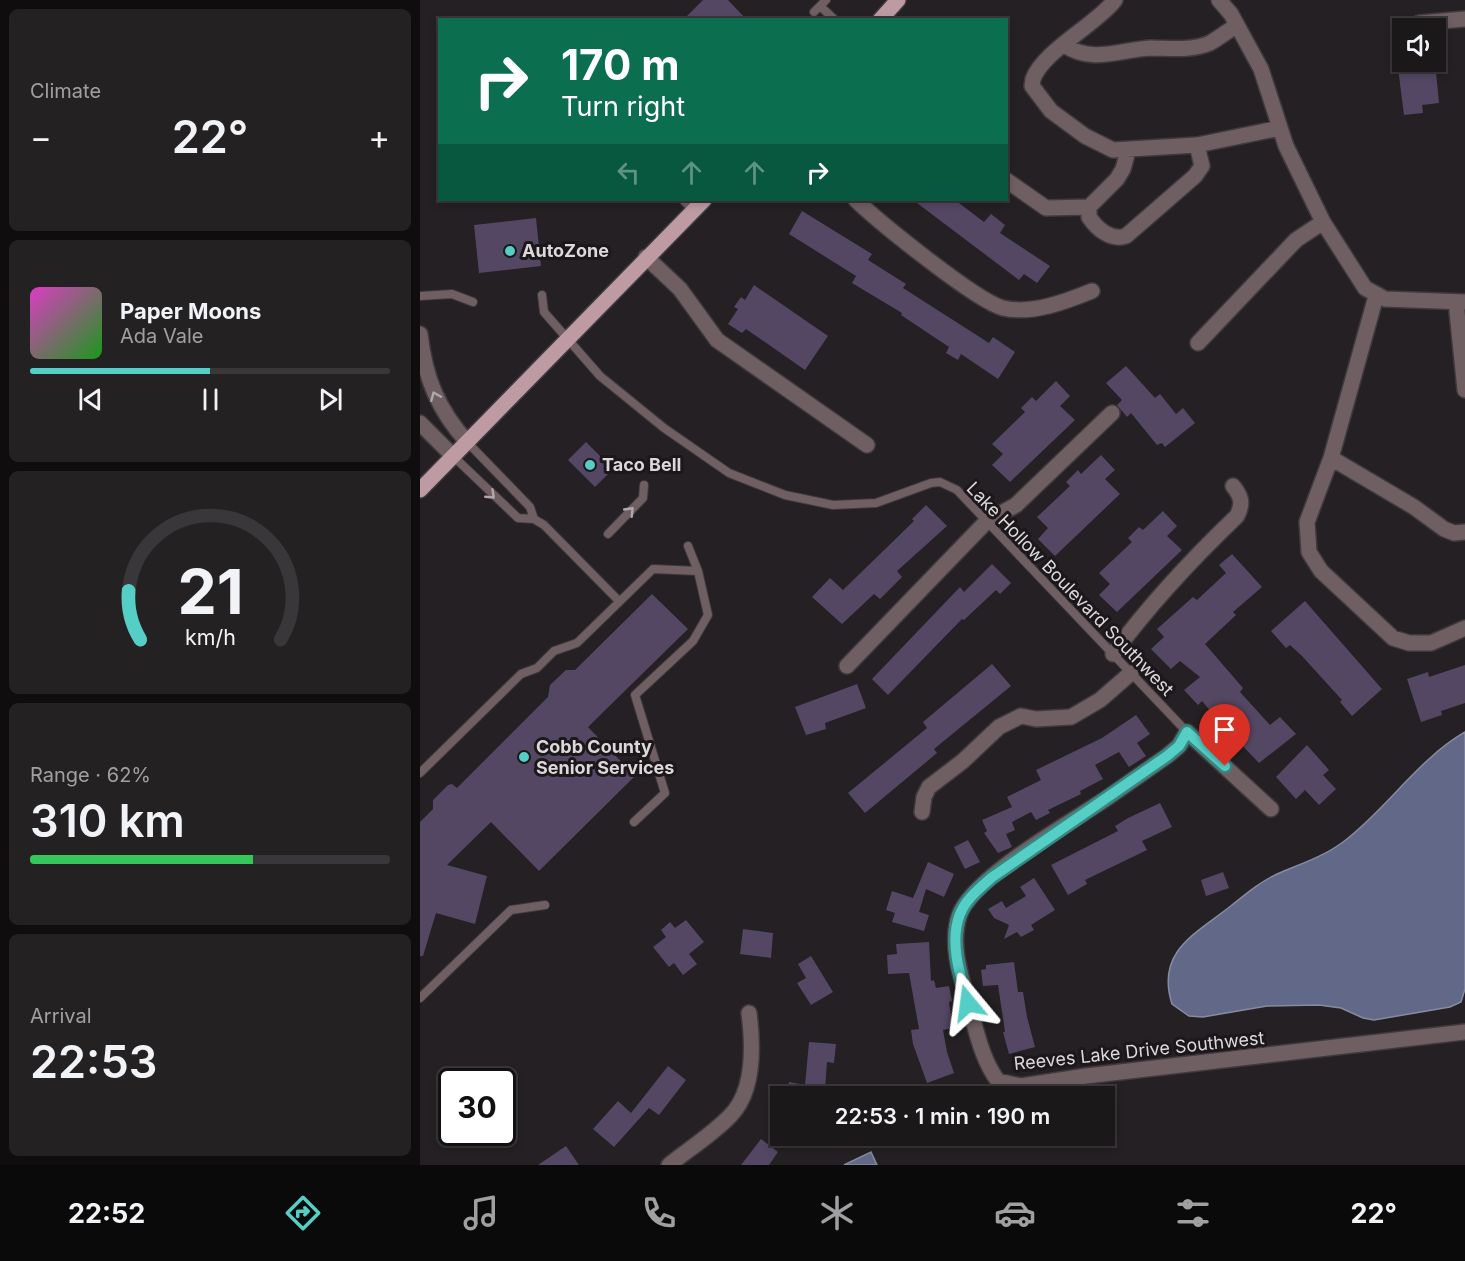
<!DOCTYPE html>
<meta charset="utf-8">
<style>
:root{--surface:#1b181a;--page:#242123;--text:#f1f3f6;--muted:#a0a0a2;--line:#393739;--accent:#55cec5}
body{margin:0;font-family:Inter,sans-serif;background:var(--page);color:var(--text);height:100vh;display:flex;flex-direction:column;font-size:22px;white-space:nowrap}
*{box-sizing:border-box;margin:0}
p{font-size:20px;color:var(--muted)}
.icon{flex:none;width:33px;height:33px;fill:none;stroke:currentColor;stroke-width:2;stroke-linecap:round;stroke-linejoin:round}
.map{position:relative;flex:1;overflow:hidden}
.panel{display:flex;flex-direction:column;gap:9px;padding:9px;background:#0f0d0e;width:420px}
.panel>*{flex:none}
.banner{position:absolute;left:18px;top:18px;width:570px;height:183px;border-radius:0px;box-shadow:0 3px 9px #0003,0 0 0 2px var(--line);background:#0b6e4f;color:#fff;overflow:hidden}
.buttons{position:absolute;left:972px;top:18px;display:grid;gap:12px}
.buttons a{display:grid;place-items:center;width:54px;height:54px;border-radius:0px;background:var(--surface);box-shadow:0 3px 9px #0003,0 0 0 2px var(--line);font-size:30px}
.speed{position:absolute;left:18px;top:1068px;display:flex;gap:12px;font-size:30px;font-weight:700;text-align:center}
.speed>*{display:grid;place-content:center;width:78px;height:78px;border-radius:50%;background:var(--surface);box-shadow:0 3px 9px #0003,0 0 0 2px var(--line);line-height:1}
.speed .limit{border:3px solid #111;border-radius:9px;background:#fff;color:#111}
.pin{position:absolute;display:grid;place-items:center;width:51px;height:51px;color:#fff;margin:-62px -26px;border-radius:50% 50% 50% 0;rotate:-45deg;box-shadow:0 0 6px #0007}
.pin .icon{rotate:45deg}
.me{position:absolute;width:66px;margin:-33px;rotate:344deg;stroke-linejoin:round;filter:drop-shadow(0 0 4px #0008)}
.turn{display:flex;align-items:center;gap:21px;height:126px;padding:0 24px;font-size:27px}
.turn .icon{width:78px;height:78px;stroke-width:2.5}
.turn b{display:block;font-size:42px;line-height:51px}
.lanes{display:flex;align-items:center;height:57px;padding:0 24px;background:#0003;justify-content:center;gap:30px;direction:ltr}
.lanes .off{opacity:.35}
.big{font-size:45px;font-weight:600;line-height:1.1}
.panel .card{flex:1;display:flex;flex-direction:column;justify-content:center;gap:9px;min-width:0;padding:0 21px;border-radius:9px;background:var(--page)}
.panel .dial{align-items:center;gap:0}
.dial svg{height:156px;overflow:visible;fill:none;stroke:var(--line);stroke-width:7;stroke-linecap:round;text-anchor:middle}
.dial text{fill:var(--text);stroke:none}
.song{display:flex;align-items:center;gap:18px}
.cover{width:72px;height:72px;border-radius:9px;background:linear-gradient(135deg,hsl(310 70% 55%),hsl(120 70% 35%))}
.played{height:6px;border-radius:3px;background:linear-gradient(90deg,var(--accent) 50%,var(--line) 50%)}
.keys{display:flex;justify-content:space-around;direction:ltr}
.heat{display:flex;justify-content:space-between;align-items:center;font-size:33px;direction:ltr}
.charge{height:9px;border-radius:4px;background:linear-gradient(90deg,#34c759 62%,var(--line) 0)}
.trip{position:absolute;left:350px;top:1086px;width:345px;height:60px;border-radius:0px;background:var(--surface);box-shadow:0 3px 9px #0003,0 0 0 2px var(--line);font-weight:600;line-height:60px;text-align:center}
.dock{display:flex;height:96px;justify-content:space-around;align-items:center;background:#0b0a0a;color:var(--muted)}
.dock .icon{width:42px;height:42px}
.dock .on{color:var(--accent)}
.dock b{font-size:27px;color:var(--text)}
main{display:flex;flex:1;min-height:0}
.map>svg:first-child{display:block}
</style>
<main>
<section class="panel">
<div class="card"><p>Climate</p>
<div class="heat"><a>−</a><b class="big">22°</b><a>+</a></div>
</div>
<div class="card">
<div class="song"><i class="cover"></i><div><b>Paper Moons</b><p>Ada Vale</p></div></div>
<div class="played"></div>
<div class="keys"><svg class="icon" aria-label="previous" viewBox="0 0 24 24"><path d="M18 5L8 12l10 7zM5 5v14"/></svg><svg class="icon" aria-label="pause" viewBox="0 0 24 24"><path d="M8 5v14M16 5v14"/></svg><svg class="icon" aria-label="next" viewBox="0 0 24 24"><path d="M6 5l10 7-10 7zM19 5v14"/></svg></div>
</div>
<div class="card dial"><svg viewBox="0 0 100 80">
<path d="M14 69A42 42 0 1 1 86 69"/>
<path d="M14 69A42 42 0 0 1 8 44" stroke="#55cec5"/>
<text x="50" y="56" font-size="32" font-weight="700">21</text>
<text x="50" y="72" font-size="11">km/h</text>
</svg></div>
<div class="card"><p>Range · 62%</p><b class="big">310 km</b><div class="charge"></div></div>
<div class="card"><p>Arrival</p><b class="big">22:53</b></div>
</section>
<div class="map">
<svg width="1045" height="1165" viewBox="0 0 1045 1165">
<rect width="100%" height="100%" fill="#242023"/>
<path fill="#626988" stroke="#878ba1" stroke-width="1.5" d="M1045 732V989L1041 1002 1030 1007 954 1020 943 1018 921 1008 899 1005 847 1006 783 1017 769 1016 752 1004C735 951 777 933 812 905 827 893 840 882 857 874 880 864 903 857 923 842 967 809 997 760 1045 732Z
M451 1152 457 1165H424Z"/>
<path fill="#544764" d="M283 0H308L327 20H263Z
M994 67 995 71 1016 72 1019 103 1002 105 1003 113 984 115 978 68Z
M493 200H535L564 222 571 214 585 225 580 233 630 266 617 283 604 274 599 280Z
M382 211 452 254 448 260 486 284 483 288 569 343 573 337 595 352 578 379 541 354 538 360 526 353 529 347 481 315 482 313 432 283 436 276 369 234Z
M116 218 121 266 59 273 54 225Z
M334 285 408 336 385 370 326 329 322 333 308 324 318 309 314 307 321 297 325 300Z
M706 366 735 398 740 394 756 414 763 408 775 423 745 447 742 443 737 445 711 413 707 417 697 405 702 400 686 383Z
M636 381 650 396 640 406 655 420 590 482 572 465 583 454 572 444 605 412 601 408 612 397 616 401Z
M166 442 193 469 175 487 148 460Z
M681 455 695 470 685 479 700 494 635 556 618 539 628 528 617 517 650 486 646 482 658 470 661 474Z
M506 505 527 526 477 571 482 577 460 599 454 594 422 624 392 597 410 578 423 590 494 521 492 519Z
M743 511 757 526 747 536 762 550 697 612 679 595 690 584 679 573 712 542 708 538 719 527 723 530Z
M812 554 842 587 813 612 816 615 785 644 823 688 820 692 850 725 860 717 876 734 839 763 818 741 825 735 804 710 796 718 782 701 778 705 764 690 780 677 760 661 751 669 731 649 744 637 737 629 773 597 777 600 806 573 799 565Z
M572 564 591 583 580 594 576 590 544 620 542 619 468 695 452 679 540 587 544 592Z
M232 594 268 629 168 727 215 776 119 871 71 822 27 865 67 876 55 924 16 913 3 956H0V822L13 809V800L28 785 32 784 37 788 128 697 130 685 146 670H155Z
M885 601 962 689 932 716 920 702 922 700 882 656 870 645 866 648 851 631Z
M572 664 591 686 514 749 517 753 445 813 428 793 507 728 503 722Z
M1045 665V703L1021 711 1022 715 1001 722 987 679 1008 672 1009 677Z
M437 684 446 708 405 723 406 729 386 735 375 707Z
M716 715 730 734 717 743 726 756 709 767 699 752 675 765 683 779 660 791 661 794 628 810 630 813 616 820 611 812 592 822 595 830 586 834 592 847 578 853 564 833 567 831 562 820 592 807 587 797 621 780 616 770 682 738Z
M887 745 909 770 903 775 916 789 899 805 885 790 876 799 856 777Z
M740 803 752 827 722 841 727 850 665 880 667 884 648 895 631 865 698 831 695 826 708 818Z
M548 840 560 862 545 869 534 847Z
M508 862 534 874 524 897 506 889 499 912 509 915 504 931 472 922 475 913 466 910 472 891 493 898Z
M803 872 809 888 786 896 781 880Z
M614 878 635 910 611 925 614 930 601 937 597 932 584 939 589 925 574 918 568 909 582 901 586 908 606 896 600 887Z
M266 920 284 942 269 954 277 964 263 975 254 963 249 967 233 947 246 937 241 930 250 922 255 928Z
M323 929 353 933 351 958 320 954Z
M509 942 511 981 514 980 516 988 529 986 532 1001 529 1002 533 1028 523 1030 527 1052 534 1073 507 1083 493 1044 491 1030 499 1029 489 973 468 974 467 955 477 954 476 944Z
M391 956 413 992 391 1005 377 983 386 978 378 964Z
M594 962 598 992H603L607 1017 615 1047 589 1054 583 1032H585L578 985 563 986 561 970 566 969V965Z
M389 1042 416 1044 414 1063 407 1062 405 1089 414 1091V1096H366L369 1082 385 1085Z
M248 1066 266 1080 239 1115 229 1108 194 1147 173 1129 198 1101 211 1113Z
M341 1139 358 1152 349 1165H321Z
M146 1146 159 1165H118Z"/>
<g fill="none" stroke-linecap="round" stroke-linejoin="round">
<defs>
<path id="service" d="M400 6 415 20
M394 12 406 0
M263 200 273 210
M122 295 124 312 180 376 244 428 309 473 365 495 413 505 456 503 511 483 520 482 537 490 767 732
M0 296 32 294 53 302
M48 443 110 507 114 519
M34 457 98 518 114 519 124 525 199 601
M188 534 223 498 224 485
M268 546 278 571
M0 773 101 674 117 668 134 651 157 643 233 569 278 571 288 615 273 641 215 695 245 793 214 822
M0 998 91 910 125 905"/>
<path id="minor" d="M695 0C677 24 623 51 613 79L612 86 631 111 665 136 693 150 777 145 860 128
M799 0 811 14 841 69 866 146 903 222 945 288 965 299 1045 302
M999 23 1045 19
M644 45C673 64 699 50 730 48 749 48 772 51 790 43 799 38 808 31 817 25
M586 180 626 208 669 207 697 179 703 169 708 151
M436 200C459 222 556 301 583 308 612 315 647 301 672 291
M669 207V217C677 229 691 241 706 236L775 176 782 166 777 145
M226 257 260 289 297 340 447 445
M956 296 911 458 887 522 889 552 901 571 973 638 989 643H1011L1045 628
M1036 302 1045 390
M0 334C5 378 18 410 48 443
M778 343 876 240 903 222
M0 423 34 457
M911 458 994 507 1024 529 1034 533 1045 532
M693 654C730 604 772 559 817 516 823 504 822 497 813 486
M427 666 567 521 596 505 692 413
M851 809 767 732 759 746 747 756C727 770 707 784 687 798 653 821 551 878 539 916 530 945 541 977 549 1005 556 1030 562 1060 578 1081L601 1086 666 1076 1045 1032
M502 812 504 797 509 787 543 761 579 727 601 716 616 719 651 717 680 700 711 673
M249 1165C269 1149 293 1134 311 1115 335 1090 333 1044 329 1013"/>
<path id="primary" d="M460 20 478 0
M0 490 284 200"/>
</defs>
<use href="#service" stroke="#3e3a3d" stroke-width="10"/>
<use href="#minor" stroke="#3e3a3d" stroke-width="18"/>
<use href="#primary" stroke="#3e3a3d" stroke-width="18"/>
<use href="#service" stroke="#6f5e62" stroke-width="8"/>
<use href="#minor" stroke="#6f5e62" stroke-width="15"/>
<use href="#primary" stroke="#be9ba3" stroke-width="15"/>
</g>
<defs><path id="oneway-chevron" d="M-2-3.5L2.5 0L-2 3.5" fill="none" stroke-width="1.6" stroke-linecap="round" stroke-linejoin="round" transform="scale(1.5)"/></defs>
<g stroke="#b0a8ab">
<use href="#oneway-chevron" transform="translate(15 396) rotate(-113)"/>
<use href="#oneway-chevron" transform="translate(71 495) rotate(43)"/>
<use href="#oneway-chevron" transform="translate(210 511) rotate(-46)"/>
</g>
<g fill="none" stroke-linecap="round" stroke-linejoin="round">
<defs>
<path id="route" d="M548 1003C540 976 529 941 540 914 546 899 560 888 571 878L747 756 759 746 767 732 805 766"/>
</defs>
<use href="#route" stroke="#378680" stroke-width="15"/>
<use href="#route" stroke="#55cec5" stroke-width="10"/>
</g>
<g fill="#55cec5" stroke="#1b171a" stroke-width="2">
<circle cx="90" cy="251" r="6"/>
<circle cx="170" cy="465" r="6"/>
<circle cx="104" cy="757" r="6"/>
</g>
<g text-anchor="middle" stroke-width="6" stroke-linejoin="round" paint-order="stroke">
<g font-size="18" font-weight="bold" fill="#dcd9db" stroke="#1b171a" text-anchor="start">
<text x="102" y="257">AutoZone</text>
<text x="182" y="471">Taco Bell</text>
<text x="116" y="753">Cobb County<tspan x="116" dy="21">Senior Services</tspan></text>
</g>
<g font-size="18" fill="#dcd9db" stroke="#1b171a">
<text transform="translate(650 589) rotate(46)" y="6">Lake Hollow Boulevard Southwest</text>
<text transform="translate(719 1051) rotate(-6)" y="6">Reeves Lake Drive Southwest</text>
</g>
</g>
</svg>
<div class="buttons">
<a><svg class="icon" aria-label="sound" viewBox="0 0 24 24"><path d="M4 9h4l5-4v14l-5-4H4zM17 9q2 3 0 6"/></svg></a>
</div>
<div class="speed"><div class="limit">30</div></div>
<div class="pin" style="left:805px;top:766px;background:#d93025"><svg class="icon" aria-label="arrive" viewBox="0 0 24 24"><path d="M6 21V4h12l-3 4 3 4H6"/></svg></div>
<svg class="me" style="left:548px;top:1003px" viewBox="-20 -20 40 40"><path d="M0-17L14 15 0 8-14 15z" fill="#55cec5" stroke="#fff" stroke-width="4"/></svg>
<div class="trip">22:53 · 1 min · 190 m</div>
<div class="banner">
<div class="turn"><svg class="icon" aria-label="right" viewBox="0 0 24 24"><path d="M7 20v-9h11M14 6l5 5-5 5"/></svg><div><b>170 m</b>Turn right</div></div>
<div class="lanes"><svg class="icon off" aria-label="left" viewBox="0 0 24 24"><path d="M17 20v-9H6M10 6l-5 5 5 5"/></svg><svg class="icon off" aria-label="ahead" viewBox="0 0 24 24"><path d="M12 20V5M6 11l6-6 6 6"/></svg><svg class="icon off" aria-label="ahead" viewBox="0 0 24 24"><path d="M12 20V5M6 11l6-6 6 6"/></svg><svg class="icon" aria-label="right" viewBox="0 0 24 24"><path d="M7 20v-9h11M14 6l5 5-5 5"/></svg></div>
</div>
</div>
</main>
<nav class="dock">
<b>22:52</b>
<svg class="icon on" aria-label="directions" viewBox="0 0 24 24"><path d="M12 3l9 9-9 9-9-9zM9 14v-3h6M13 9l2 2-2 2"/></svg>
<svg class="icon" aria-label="music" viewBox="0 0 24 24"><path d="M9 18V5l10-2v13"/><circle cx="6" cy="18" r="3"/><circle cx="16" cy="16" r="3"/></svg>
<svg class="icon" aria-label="phone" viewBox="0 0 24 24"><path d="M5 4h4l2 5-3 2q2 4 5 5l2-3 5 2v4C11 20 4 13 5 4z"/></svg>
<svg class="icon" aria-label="climate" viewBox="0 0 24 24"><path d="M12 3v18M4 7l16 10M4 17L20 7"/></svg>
<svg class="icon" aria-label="car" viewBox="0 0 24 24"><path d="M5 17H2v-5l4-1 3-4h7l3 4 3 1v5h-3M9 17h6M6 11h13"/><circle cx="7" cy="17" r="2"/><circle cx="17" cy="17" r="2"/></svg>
<svg class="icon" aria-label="filters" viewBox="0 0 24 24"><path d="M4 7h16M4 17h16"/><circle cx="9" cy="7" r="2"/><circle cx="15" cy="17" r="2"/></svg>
<b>22°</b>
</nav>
